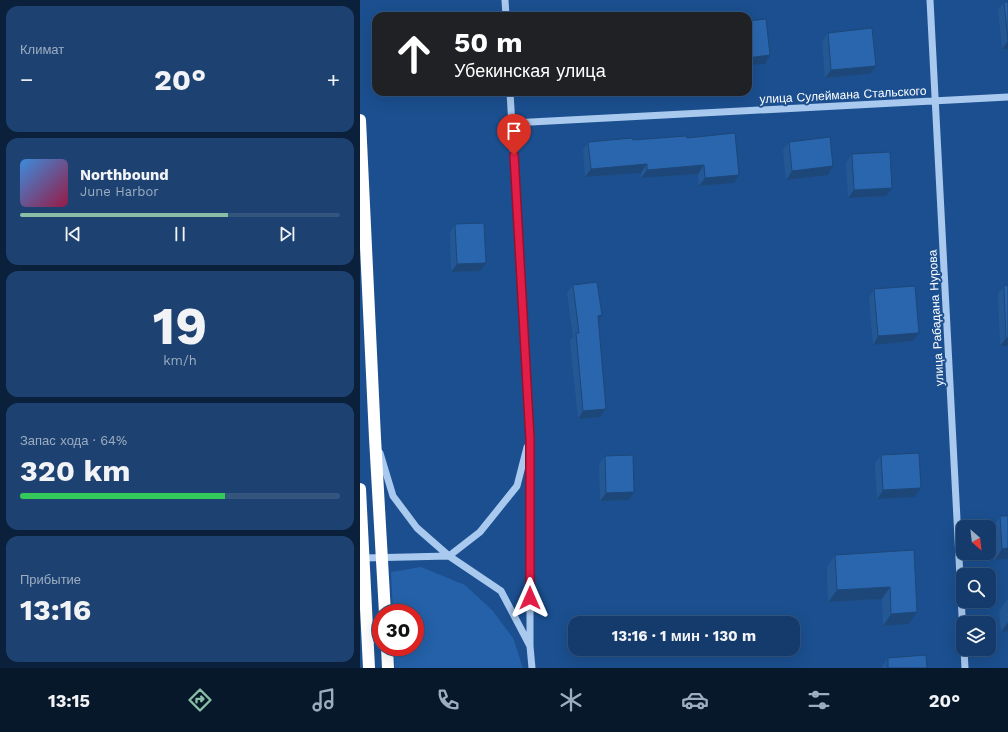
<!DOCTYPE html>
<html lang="ru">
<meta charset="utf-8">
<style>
:root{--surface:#143b6b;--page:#1d4271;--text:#f1f3f6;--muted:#9dadc1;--line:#33557e;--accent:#8abfa5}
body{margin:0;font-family:"Work Sans",sans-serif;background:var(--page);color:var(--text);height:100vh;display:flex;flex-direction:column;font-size:15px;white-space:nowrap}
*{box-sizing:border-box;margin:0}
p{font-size:13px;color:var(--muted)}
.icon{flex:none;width:22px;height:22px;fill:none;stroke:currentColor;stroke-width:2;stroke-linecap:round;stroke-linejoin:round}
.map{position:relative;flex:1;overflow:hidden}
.details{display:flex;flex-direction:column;gap:6px;padding:6px;background:#0b203b;width:360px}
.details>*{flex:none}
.guide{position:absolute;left:12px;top:12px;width:380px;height:84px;border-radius:12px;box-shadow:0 4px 16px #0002,0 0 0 1px var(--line);background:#202124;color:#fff;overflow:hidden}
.needle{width:26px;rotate:152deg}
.fabs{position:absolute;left:596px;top:520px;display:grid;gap:8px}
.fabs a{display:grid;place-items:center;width:40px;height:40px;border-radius:8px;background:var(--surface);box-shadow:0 4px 16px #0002,0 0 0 1px var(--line);font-size:20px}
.speed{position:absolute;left:12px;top:604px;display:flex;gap:8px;font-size:20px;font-weight:700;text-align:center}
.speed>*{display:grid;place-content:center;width:52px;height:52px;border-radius:50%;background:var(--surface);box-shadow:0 4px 16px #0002,0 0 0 1px var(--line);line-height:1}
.speed .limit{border:6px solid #d22;background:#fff;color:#111}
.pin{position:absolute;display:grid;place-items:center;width:34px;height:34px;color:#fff;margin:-41px -17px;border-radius:50% 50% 50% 0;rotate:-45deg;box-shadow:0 0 4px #0007}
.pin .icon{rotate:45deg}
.me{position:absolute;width:44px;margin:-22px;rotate:0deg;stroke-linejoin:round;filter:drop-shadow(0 0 3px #0008)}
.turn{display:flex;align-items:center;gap:14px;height:84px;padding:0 16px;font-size:18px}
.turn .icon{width:52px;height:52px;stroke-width:2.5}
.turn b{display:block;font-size:28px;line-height:34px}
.big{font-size:30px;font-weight:700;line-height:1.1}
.details .widget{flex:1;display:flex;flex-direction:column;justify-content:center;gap:6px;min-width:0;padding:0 14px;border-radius:12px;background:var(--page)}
.details .dial{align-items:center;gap:0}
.dial b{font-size:52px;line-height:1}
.song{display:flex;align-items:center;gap:12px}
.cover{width:48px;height:48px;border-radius:6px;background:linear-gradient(135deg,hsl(210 70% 55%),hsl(340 70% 35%))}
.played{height:4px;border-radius:2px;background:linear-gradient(90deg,var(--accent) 65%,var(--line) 65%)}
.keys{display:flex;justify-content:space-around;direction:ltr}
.heat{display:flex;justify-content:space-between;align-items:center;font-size:22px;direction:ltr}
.charge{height:6px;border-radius:3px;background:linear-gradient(90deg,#34c759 64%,var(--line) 0)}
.trip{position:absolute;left:208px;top:616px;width:232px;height:40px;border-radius:12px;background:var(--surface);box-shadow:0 4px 16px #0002,0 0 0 1px var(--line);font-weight:700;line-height:40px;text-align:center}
.dock{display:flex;height:64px;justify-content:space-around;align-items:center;background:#08182b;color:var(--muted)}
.dock .icon{width:28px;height:28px}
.dock .current{color:var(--accent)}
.dock b{font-size:18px;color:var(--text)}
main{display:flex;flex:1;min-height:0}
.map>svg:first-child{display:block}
</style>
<main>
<section class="details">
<div class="widget"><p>Климат</p>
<div class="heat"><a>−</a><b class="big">20°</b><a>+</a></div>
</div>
<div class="widget">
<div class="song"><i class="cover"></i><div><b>Northbound</b><p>June Harbor</p></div></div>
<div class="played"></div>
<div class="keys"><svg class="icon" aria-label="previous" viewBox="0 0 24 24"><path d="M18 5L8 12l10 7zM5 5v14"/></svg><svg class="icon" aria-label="pause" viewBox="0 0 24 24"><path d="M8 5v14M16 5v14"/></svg><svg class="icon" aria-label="next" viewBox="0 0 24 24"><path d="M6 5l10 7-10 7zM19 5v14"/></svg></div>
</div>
<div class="widget dial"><b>19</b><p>km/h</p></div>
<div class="widget"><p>Запас хода · 64%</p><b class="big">320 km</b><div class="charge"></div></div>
<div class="widget"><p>Прибытие</p><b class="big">13:16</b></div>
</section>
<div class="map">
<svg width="648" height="668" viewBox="0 0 648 668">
<rect width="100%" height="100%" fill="#1b4f8f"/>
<path fill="#2461a8" d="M61 567 105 585 133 611 153 638 163 668H35L34 647H55V613H33L31 572Z"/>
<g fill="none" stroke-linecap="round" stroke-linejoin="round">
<path stroke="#a9c9ee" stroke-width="7" d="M145 0 146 16
M570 0 603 635
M150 92 170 439V646
M152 123 648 97
M20 453 33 496 57 528 89 556 120 532 157 486 167 447
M0 560 4 558 89 556 141 591 170 646 172 668
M604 649 605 668"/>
<path stroke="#fff" stroke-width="12" d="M0 120 15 438 25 613
M0 489 9 668
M27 647 28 668"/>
</g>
<path fill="#245895" d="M644 2H648V49H642L638 10Z
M468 33 510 74 465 78 462 41Z
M327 138 374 183 339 186 338 174 281 178V173L225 177 223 150 228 142 273 140Z
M429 142 473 166 468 175 426 180 423 150Z
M492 154 526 196 488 198 486 163Z
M95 224 120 271 91 272 90 233Z
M213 285 242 315 238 320 246 409 240 417 218 419 210 341 213 337 207 293Z
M648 285V346H640L638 294 644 286Z
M514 289 553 341 513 345 509 298Z
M521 455 555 497 517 499 515 463Z
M245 456 274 492 269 500 240 501 239 464Z
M640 516 648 559 635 560 633 528Z
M554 550 557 612 549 624 523 626 522 599 468 602 467 567 475 555Z
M647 600H648V631L641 632 639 612Z
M528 658 567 668H522V666Z"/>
<path fill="#1d4779" d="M648 41V49H642Z
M410 55 405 64 388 65V58Z
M516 66 510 74 465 78 471 70Z
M287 164 281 173 225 177 231 169Z
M344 165 338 174 281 178 287 170Z
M473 166 468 175 426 180 432 171Z
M379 175 374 183 339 186 345 178Z
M532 188 526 196 488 198 494 190Z
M126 263 120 271 91 272 97 264Z
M242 315 236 324 238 316Z
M559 333 553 341 513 345 518 336Z
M646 338H648V346H640Z
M246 409 240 417 218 419 223 411Z
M561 488 555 497 517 499 523 490Z
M274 492 269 500 240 501 246 493Z
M648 548V559L635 560 642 549Z
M530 587 522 599 468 602 477 590Z
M557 612 549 624 523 626 531 614Z
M648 622V631L641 632Z"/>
<path fill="#2a66ad" stroke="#1d4779" d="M644 2H648V41Z
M406 19 410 55 388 58V21Z
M512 28 516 66 471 70 468 33Z
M375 133 379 175 345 178 344 165 287 170V164L231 169 228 142 272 138 273 140 326 136 327 138Z
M470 137 473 166 432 171 429 142Z
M530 152 532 188 494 190 492 154Z
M124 223 126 263 97 264 95 224Z
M237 282 242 315 238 316 246 409 223 411 216 333H219L213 285Z
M648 285V338H646L644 286Z
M555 286 559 333 518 336 514 289Z
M559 453 561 488 523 490 521 455Z
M273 455 274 492 246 493 245 456Z
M640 516H648V548L642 549Z
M554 550 557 612 531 614 530 587 477 590 475 555Z
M566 655 567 668H528V658Z"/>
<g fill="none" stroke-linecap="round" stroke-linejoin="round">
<defs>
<path id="route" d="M154 155 170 439V598"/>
</defs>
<use href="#route" stroke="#92132f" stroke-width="10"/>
<use href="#route" stroke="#e11d48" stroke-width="7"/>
</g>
<g text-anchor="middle" stroke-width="4" stroke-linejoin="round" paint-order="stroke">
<g font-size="12" fill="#fff" stroke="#1b4f8f">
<text transform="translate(483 95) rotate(-3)" y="4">улица Сулеймана Стальского</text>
<text transform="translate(576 318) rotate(-93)" y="4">улица Рабадана Нурова</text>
</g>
</g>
</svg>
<div class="fabs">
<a><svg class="needle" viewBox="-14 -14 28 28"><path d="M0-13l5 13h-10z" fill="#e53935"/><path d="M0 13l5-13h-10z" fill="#9dadc1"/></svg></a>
<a><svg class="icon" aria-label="search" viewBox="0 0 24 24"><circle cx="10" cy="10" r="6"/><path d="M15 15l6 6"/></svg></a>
<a><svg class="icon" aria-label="layers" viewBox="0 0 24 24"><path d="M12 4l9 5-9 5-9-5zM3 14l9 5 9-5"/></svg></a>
</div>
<div class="speed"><div class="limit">30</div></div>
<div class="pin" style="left:154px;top:155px;background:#d93025"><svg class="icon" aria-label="arrive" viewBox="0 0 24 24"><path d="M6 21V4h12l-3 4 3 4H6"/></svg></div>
<svg class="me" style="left:170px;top:598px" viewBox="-20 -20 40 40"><path d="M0-17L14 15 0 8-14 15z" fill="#e11d48" stroke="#fff" stroke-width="4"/></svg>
<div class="trip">13:16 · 1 мин · 130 m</div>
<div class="guide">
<div class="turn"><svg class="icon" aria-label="ahead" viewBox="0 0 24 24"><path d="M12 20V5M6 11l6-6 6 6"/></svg><div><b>50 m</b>Убекинская улица</div></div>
</div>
</div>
</main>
<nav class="dock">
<b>13:15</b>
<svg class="icon current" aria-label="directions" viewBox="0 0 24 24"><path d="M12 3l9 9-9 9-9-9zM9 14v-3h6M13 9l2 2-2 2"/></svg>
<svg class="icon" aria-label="music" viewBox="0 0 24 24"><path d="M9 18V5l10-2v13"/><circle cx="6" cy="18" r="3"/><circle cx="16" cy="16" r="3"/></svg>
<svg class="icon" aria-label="phone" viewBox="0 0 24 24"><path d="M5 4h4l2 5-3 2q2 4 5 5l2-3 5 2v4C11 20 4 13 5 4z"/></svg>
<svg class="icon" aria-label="climate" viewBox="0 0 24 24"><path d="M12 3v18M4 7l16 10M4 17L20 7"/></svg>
<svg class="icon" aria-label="car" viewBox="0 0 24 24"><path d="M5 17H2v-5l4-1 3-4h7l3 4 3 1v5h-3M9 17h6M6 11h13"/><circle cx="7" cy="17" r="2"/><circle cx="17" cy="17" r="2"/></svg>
<svg class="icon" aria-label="filters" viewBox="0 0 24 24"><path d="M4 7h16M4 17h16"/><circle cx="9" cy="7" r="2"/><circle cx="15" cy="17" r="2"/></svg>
<b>20°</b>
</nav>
